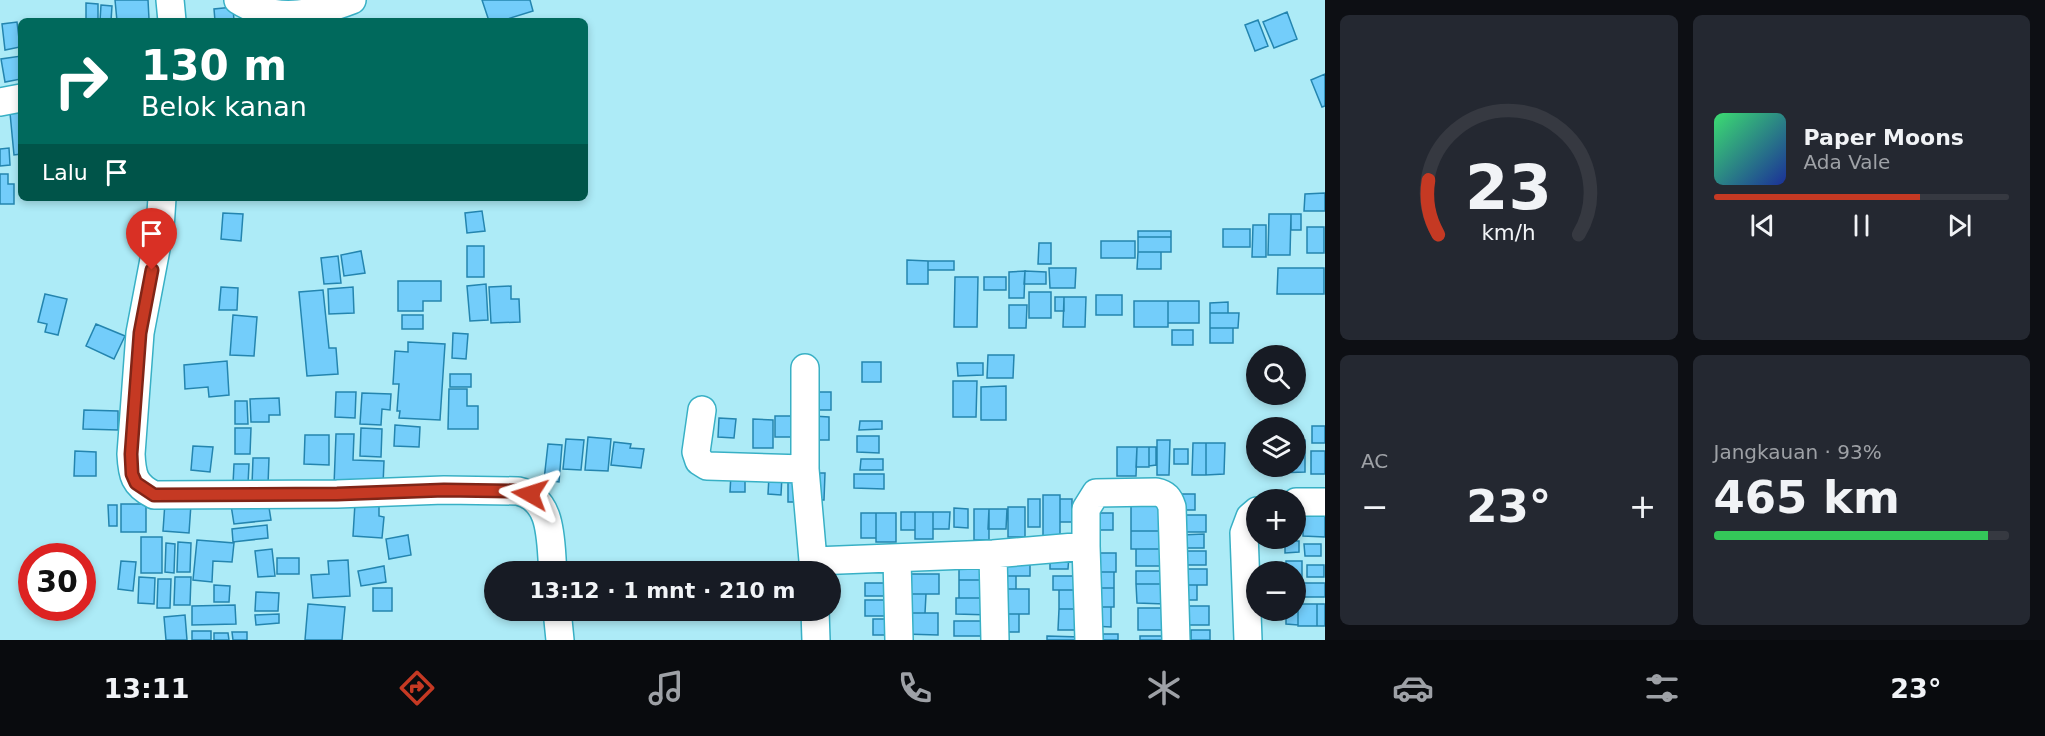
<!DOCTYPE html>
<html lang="id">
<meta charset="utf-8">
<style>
:root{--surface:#171b24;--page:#242831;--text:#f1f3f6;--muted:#9ea1a6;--line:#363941;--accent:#c53923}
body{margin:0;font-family:"DejaVu Sans",sans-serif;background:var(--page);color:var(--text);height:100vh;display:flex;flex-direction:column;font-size:22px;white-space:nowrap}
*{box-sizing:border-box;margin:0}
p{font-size:20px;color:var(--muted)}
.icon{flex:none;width:33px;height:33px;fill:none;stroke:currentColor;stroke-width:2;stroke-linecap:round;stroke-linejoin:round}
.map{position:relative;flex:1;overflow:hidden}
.drawer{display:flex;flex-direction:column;gap:15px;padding:15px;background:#0d0f14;width:720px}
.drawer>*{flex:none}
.guide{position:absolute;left:18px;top:18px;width:570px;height:183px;border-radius:9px;box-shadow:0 3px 9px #0003;background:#00695c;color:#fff;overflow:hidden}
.fabs{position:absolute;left:1246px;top:345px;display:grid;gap:12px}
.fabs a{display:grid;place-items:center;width:60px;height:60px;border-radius:50%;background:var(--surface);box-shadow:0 3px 9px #0003;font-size:30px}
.speed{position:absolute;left:18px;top:543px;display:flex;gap:12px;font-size:30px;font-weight:700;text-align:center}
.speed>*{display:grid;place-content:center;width:78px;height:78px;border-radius:50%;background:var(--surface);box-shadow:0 3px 9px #0003;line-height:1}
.speed .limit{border:9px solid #d22;background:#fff;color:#111}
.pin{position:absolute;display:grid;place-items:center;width:51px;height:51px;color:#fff;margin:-62px -26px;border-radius:50% 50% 50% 0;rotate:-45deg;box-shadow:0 0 6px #0007}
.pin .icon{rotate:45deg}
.me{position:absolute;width:66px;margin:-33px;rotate:276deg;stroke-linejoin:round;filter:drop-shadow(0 0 4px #0008)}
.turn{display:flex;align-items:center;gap:21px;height:126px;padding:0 24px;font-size:27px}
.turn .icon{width:78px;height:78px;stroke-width:2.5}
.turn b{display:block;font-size:42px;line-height:51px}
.then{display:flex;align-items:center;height:57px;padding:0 24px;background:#0003;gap:12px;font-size:22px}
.big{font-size:45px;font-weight:800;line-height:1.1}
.drawer .widget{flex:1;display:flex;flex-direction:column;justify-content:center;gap:9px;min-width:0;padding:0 21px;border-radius:9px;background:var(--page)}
.drawer .dial{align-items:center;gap:0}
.dial svg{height:156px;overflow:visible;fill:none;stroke:var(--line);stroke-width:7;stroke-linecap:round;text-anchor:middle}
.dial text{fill:var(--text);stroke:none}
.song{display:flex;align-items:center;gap:18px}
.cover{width:72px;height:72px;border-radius:9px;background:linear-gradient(135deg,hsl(140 70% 55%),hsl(230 70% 35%))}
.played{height:6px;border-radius:3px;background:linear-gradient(90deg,var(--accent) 70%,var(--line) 70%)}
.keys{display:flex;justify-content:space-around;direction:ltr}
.heat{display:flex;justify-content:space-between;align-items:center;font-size:33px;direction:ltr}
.charge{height:9px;border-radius:4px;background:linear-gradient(90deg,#34c759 93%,var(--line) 0)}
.drawer .tiles{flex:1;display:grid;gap:15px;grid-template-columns:repeat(2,1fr)}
.trip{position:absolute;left:484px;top:561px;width:357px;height:60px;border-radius:30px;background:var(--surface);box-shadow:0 3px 9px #0003;font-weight:800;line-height:60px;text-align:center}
.tab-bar{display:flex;height:96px;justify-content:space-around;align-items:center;background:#090b0e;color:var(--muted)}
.tab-bar .icon{width:42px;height:42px}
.tab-bar .active{color:var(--accent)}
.tab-bar b{font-size:27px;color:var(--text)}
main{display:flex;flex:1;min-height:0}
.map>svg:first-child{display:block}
</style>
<main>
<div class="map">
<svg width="1325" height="640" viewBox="0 0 1325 640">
<rect width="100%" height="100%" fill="#adebf7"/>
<path fill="#73cdfa" stroke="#2485af" stroke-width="1.5" d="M115 0H148L149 19 117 21Z
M482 0H530L533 11 501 21H489Z
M86 3 98 4V21H86Z
M101 5 112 6 111 21H100Z
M233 7 234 21H215L214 9Z
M1287 12 1297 39 1274 48 1263 22Z
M1258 20 1268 46 1255 51 1245 25Z
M17 22 20 47 5 50 2 24Z
M21 56V79L5 82 1 59Z
M1325 74V106L1322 107 1311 80Z
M21 112V154L14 155 10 113Z
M9 148 10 165 0 166V149Z
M0 174H8V184H14V204H0Z
M1325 193V211H1304L1305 194Z
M482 211 485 231 467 233 465 213Z
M223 213 243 214 241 241 221 239Z
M1269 214H1291L1290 255H1268Z
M1291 214H1301V230H1291Z
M1253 225H1266V257H1252Z
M1307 227H1324V253H1307Z
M1223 229H1250V247H1223Z
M1138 231H1171V237H1138Z
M1138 237H1171V252H1138Z
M1101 241H1135V258H1101Z
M1039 243H1051V264H1038Z
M467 246H484V277H467Z
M361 251 365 273 344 276 341 255Z
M1138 252H1161V269H1137Z
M338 256 341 283 324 284 321 258Z
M907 260 928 261V284H907Z
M928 261H954V270H928Z
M1049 268H1076L1075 288H1050Z
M1278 268H1324V294H1277Z
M1025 271 1046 272V284H1024Z
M1025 271 1024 298H1009V272Z
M955 277H978L977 327H954Z
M984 277H1006V290H984Z
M398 281H441V301H423V311H398Z
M486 284 488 320 470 321 467 286Z
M511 286V299H519L520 322 491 323 489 287Z
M221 287 238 288 237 310H219Z
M353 287 354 313 329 314 328 289Z
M323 290 329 348H336L338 374 307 376 299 292Z
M1029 292H1051V318H1029Z
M45 294 67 299 58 335 45 332 47 324 38 322Z
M1096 295H1122V315H1096Z
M1055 297H1064V311H1055Z
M1064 297H1086L1085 327H1063Z
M1134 301H1168V327H1134Z
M1168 301H1199V323H1168Z
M1228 302V313H1210V303Z
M1009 305H1027L1026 328H1009Z
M1210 313H1239L1238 328H1210Z
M233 315 257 317 254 356 230 355Z
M402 315H423V329H402Z
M96 324 125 336 114 359 86 346Z
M1210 328H1233V343H1210Z
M1172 330H1193V345H1172Z
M453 333 468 334 466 359 452 358Z
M408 342 445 344 440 420 399 418 400 411H397L399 384H393L395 351 408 352Z
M988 355H1014L1013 378H987Z
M227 361 229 395 209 397 208 387 185 389 184 365Z
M862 362H881V382H862Z
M957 363H983V375L958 376Z
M450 374H471V387H450Z
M953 381H977L976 417H953Z
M1006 386V420H981V387Z
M449 389H467V406H478V429H448Z
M336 392H356L355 418 335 417Z
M813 392H831V410H813Z
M362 393 391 394 390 410 382 409 381 425 360 424Z
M279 398 280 415H269V422H251L250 399Z
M235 401H247L248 424H235Z
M84 410 118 411V430L83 429Z
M775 416H801V437H775Z
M813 416 829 417V440H813Z
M719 418 736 419 734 438 718 437Z
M753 419 773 420V448H753Z
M860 421H882V429L859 430Z
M395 425 420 427 419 447 394 446Z
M1312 426H1325V443H1312Z
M235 428H251L250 454H235Z
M361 428 382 429 381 457 360 456Z
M336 434H354L353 460 384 461 383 485H334Z
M305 435H329V465L304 464Z
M857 436H879V453L857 452Z
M588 437 611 439 608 471 585 470Z
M566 439 584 440 581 470 563 469Z
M1157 440H1170L1169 475H1157Z
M1296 440H1305V472L1276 473V466H1296Z
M614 442 631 444 630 448 644 449 641 468 611 465Z
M1193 443H1206V475H1192Z
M1206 443H1225L1224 474 1206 475Z
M548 444 562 445 559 482 544 480Z
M193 446 213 447 210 472 191 470Z
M1117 447H1137L1136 476H1117Z
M1137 447H1149V467H1136Z
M1149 447H1156V465L1149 466Z
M1174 449H1188V464H1174Z
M75 451 96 452V476H74Z
M1311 451H1325V474H1311Z
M253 458H269L268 485H252Z
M861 459H883V470H860Z
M234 464H249L248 484H233Z
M809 473H825L824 500H809Z
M731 474H745V492H730Z
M854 474H884V489L854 488Z
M769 476H782L781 495 768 494Z
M788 477H802V502H788Z
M1179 494H1195V510H1179Z
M1043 495H1060V537H1043Z
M1028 499H1040V527H1028Z
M1060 499H1072V522H1060Z
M1131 500H1163V531H1131Z
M268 501 271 520 234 524 231 505Z
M165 502 191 504 189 533 163 531Z
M355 503 379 505V516L384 517 382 538 353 536Z
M121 504H146V532H121Z
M108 505H117V526H109Z
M1008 507H1025V537H1008Z
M954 508 968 509V528L954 527Z
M974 509H989V540H974Z
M989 509H1007L1006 529H988Z
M1303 509H1325V537L1303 536Z
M901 512H915V530H901Z
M915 512H933V539H915Z
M933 512H950L949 529H933Z
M861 513H876V538H861Z
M876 513H896V542H876Z
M1091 513H1113V530H1091Z
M1177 515H1206V532H1176Z
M267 525 268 538 233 542 232 529Z
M1131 531H1166V549H1131Z
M1204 534V548H1181V535Z
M408 535 411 555 389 559 386 539Z
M141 537H162V573H141Z
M197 540 234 543 232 562 213 561 212 582 193 580Z
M1285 541H1299V552L1285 553Z
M178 542 191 543 190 572H177Z
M166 543 175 544 174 573 165 572Z
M1304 544H1321V556H1305Z
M272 549 275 576 258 577 255 551Z
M1136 549H1166L1165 566H1136Z
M1177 551H1206V565H1177Z
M1093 553H1116V572H1093Z
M1050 555H1069L1068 569H1050Z
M277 558H299V574H277Z
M996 558H1030V576H996Z
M348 560 350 596 313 598 311 575 329 574 328 561Z
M959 560H991V580H959Z
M121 561 136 562 133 591 118 589Z
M1286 561H1302V599H1296V572H1286Z
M1307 565H1324V577H1307Z
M384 566 386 582 361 586 358 571Z
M1179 569H1207V585H1179Z
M1136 571H1170V584H1136Z
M1093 572H1114V588H1093Z
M904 574H939V594H904Z
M1002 576H1016V589H1002Z
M1053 576H1080L1079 590H1053Z
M139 577 155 578 154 604 138 603Z
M175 577H191L190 605H174Z
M158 579H171L170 608H157Z
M959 580H991L990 598H959Z
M865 583H895V596H865Z
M1302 583H1325V597H1302Z
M1136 584H1165V604L1137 603Z
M214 585 230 586 229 602H214Z
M1179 585H1197V600H1179Z
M373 588H392V611H373Z
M1093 588H1114V607H1092Z
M1002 589H1029V614H1001Z
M1059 590H1076V609H1059Z
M256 592 279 593 278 611H255Z
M904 594H926L925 613H904Z
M956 598H990L991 615 956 614Z
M865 600H894V616H865Z
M308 604 345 607 342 640H305Z
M1296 604H1298V625L1286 624V610H1296Z
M1298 604H1317V626H1298Z
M1317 604H1325V626H1317Z
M235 605 236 624 192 625V606Z
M1181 606H1209V625H1181Z
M1092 607H1111V627L1092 626Z
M1138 608H1164V630H1138Z
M1059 609H1083L1082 630H1058Z
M654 610H683L680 619Z
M904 613H938V635L904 634Z
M279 614V623L256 625 255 615Z
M1001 614H1019V632H1001Z
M185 615 187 640H166L164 617Z
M873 619H896V635H873Z
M954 621H987V636H954Z
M1191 630H1210V640H1191Z
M192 631H211V640H192Z
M232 632H247V640H233Z
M214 633H228L229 640H214Z
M1103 634H1118V640H1103Z
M1047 636 1081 637V640H1047Z
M1140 636H1164L1163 640H1140Z"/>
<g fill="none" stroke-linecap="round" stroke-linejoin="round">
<defs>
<path id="minor" d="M170 0 172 21
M238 0C274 23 313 15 352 0
M0 102 21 98
M162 198 160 228 140 333 131 454C132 475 134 485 154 495L337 494 444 490 518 491C554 499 550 542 553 572
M702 410 696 452 699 461 707 466 805 469 814 572
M805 469V368
M1296 502H1325
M1086 546V509L1096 493 1156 492C1166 494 1169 498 1172 507L1176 640
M993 554 995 640
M897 558 899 640
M814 561 993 554 1086 546 1089 640
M557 610 560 640
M815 610 816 640
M1248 640 1244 533 1250 517 1257 511"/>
</defs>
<use href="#minor" stroke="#38b0c5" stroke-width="30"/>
<use href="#minor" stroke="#fff" stroke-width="27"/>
</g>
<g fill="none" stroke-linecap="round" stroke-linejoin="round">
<defs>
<path id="route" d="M152 270 140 333 131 454 132 474 136 483 154 495 337 494 444 490 518 491 530 494"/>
</defs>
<use href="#route" stroke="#802517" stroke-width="15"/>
<use href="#route" stroke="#c53923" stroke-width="10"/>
</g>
</svg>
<div class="fabs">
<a><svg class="icon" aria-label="search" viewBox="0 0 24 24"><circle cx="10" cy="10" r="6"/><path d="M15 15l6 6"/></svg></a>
<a><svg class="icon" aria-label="layers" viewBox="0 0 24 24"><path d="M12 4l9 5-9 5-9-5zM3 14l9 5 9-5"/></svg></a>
<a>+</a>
<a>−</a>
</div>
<div class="speed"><div class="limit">30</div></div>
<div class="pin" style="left:152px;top:270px;background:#d93025"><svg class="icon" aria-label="arrive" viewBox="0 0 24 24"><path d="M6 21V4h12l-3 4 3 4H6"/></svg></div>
<svg class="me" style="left:530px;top:494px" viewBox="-20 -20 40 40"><path d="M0-17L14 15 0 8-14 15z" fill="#c53923" stroke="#fff" stroke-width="4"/></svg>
<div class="trip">13:12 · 1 mnt · 210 m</div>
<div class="guide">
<div class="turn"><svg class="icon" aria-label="right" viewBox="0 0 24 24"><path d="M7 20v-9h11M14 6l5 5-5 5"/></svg><div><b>130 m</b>Belok kanan</div></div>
<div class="then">Lalu<svg class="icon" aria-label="arrive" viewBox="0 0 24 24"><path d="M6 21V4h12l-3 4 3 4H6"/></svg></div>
</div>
</div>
<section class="drawer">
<div class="tiles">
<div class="widget dial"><svg viewBox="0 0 100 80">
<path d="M14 69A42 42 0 1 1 86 69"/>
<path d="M14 69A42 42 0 0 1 9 41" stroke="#c53923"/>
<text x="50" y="56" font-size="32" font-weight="700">23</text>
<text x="50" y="72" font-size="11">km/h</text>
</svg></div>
<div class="widget">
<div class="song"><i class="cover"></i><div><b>Paper Moons</b><p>Ada Vale</p></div></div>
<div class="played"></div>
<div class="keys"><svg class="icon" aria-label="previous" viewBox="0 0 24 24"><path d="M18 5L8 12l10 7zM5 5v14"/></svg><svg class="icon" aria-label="pause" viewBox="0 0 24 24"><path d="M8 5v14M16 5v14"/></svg><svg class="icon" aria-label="next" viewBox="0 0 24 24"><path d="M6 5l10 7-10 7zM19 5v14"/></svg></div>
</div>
<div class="widget"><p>AC</p>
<div class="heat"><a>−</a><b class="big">23°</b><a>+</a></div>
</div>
<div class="widget"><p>Jangkauan · 93%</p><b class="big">465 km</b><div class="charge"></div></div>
</div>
</section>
</main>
<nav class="tab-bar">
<b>13:11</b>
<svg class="icon active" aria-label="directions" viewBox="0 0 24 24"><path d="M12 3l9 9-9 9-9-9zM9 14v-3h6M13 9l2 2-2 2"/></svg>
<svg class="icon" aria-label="music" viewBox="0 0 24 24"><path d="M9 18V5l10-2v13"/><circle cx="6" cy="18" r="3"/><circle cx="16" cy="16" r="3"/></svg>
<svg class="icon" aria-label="phone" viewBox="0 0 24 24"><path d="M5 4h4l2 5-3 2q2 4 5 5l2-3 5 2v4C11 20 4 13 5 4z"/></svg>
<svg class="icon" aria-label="climate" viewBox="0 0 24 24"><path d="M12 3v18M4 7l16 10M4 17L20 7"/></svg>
<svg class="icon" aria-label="car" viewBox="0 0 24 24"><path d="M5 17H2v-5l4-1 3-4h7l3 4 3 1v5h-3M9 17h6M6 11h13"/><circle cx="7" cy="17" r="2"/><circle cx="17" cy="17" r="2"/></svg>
<svg class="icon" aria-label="filters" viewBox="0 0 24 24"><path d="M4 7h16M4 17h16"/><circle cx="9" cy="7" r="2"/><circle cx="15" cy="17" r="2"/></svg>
<b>23°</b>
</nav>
